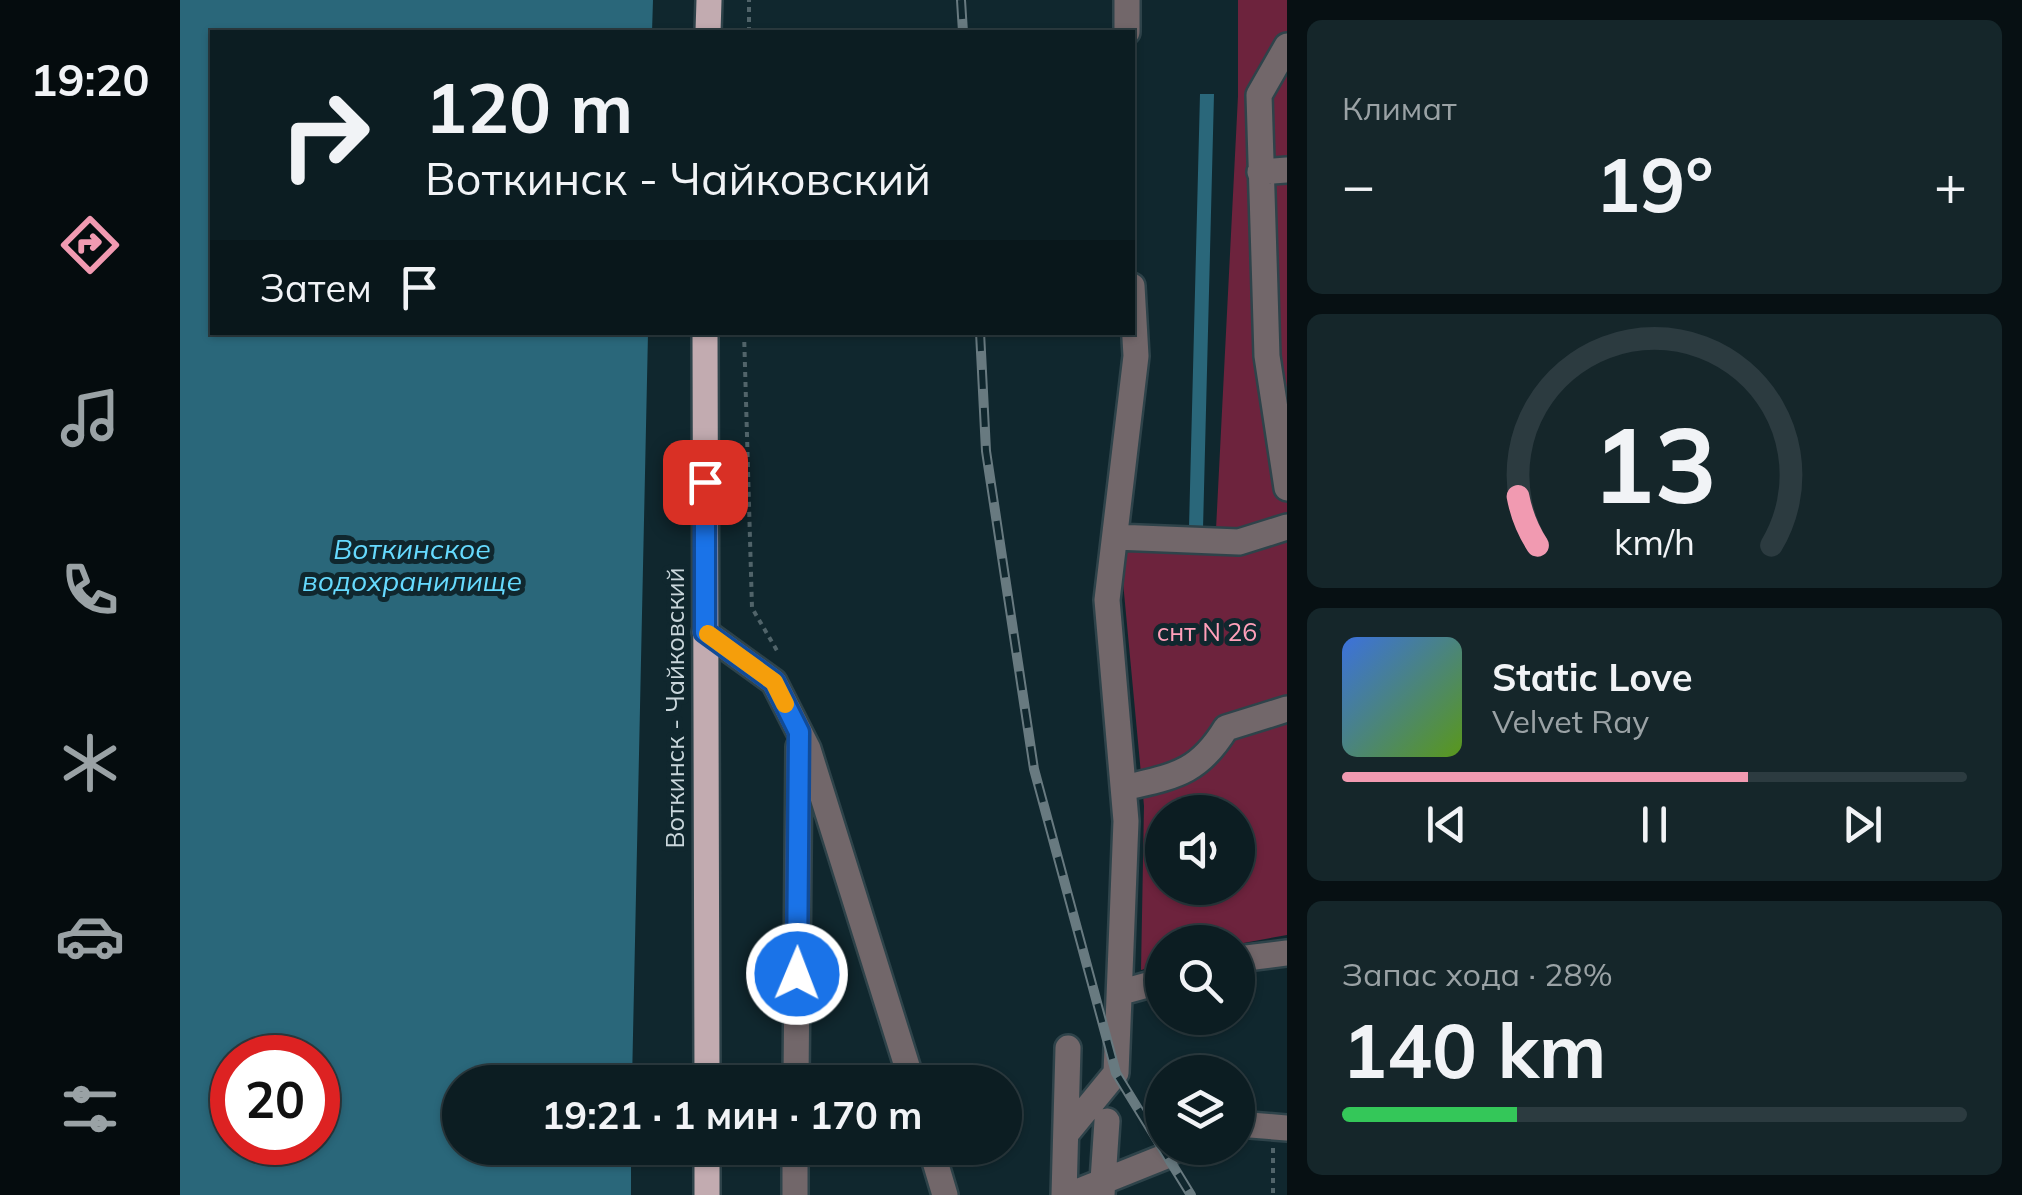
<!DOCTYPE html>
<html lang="ru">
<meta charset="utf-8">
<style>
:root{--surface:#0c1d22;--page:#15262a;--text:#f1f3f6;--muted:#9aa2a5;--line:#2c3b40;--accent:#f19ab1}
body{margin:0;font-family:Mulish,sans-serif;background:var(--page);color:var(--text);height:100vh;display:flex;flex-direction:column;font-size:38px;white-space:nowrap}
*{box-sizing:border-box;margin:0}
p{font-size:32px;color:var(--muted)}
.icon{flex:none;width:55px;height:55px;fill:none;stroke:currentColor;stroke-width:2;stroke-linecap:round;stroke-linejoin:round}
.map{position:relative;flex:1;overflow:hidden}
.side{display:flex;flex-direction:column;gap:20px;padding:20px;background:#071013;width:735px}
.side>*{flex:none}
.top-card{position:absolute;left:30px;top:30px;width:925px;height:305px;border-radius:0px;box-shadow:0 2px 8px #0004,0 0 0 2px var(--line);background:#0c1d22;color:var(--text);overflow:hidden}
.controls{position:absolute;left:965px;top:795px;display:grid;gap:20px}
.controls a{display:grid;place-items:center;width:110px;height:110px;border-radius:50%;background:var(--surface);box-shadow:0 2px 8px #0004,0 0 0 2px var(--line);font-size:50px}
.speed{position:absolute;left:30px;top:1035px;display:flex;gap:20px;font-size:50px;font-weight:700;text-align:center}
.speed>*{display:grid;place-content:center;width:130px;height:130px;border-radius:50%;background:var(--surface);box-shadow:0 2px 8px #0004,0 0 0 2px var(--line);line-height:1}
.speed .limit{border:15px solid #d22;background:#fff;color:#111}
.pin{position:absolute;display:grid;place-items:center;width:85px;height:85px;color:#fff;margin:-42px;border-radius:20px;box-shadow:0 5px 15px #0006}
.me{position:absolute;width:110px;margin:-55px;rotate:1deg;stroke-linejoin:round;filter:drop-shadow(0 0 8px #0008)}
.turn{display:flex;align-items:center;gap:35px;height:210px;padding:0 50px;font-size:45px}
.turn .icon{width:130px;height:130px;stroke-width:2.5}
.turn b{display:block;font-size:70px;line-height:85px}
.then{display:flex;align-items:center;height:95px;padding:0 50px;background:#0003;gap:20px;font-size:38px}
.big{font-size:75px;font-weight:700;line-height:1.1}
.side .widget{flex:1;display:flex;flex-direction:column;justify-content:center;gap:15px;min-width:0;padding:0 35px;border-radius:15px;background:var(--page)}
.side .dial{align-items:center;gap:0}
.dial svg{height:260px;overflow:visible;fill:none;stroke:var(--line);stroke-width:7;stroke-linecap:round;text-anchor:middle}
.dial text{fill:var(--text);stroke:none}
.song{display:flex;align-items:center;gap:30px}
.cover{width:120px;height:120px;border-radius:15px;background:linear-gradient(135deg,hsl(220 70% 55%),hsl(90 70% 35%))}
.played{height:10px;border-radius:5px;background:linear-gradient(90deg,var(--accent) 65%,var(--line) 65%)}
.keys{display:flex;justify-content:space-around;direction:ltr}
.heat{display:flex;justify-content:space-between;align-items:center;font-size:55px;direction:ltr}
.charge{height:15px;border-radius:8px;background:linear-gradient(90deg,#34c759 28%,var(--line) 0)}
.trip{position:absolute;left:262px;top:1065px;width:580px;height:100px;border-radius:50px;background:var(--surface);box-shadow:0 2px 8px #0004,0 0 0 2px var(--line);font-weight:700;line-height:100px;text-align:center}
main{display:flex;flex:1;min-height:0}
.tabs{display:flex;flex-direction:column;width:180px;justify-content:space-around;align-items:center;background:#050c0e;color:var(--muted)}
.tabs .icon{width:70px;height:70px}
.tabs .on{color:var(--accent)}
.tabs b{font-size:45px;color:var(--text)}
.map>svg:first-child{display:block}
</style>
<main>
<nav class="tabs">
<b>19:20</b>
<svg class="icon on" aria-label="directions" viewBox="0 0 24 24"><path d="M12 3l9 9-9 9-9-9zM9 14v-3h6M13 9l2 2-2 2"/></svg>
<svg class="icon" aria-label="music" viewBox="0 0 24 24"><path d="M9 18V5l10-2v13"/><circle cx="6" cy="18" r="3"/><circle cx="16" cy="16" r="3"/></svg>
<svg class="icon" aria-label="phone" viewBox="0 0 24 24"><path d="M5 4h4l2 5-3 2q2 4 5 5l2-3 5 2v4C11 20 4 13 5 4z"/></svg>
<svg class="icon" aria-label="climate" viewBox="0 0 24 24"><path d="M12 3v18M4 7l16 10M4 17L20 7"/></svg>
<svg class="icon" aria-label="car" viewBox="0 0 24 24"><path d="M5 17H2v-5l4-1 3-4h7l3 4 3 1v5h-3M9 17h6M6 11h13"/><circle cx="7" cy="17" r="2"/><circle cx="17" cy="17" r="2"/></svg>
<svg class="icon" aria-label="filters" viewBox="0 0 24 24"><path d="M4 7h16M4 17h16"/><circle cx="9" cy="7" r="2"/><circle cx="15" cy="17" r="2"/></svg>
</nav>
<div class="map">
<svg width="1107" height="1195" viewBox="0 0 1107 1195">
<rect width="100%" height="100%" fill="#10272e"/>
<path fill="#6d233d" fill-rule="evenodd" d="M1058 0H1107V935L1058 944 982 942V964L961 970 964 806 940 550 1035 549 1058 96ZM982 812H1058V888H982Z"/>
<path fill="#2a677a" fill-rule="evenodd" d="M0 0H473L472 32H32V332L468 333 452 1082H280V1148H451V1195H0ZM52 1058H138V1142H52Z
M1020 94H1034L1023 529 1009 528Z"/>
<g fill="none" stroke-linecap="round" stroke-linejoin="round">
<defs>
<path id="minor" d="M947 0V32
M1107 46 1079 95 1087 356 1107 488
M1080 172 1107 170
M935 537 1059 542 1107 527
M525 632 594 682 628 749 732 1082
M944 788C994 776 1018 774 1046 728L1107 709
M1058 959 1107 953
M942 992 982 981
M616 1082 619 747
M1058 1124 1107 1128
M886 1134 936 1073 946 821 927 600 956 356 952 286
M751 1148 765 1195
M615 1195V1148
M884 1195 888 1048
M889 1195 984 1157 996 1148
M922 1195 927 1121"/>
<path id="major" d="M528 32 529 0
M525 332 527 1082
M527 1148V1195"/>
</defs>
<use href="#minor" stroke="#2e434a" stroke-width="30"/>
<use href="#major" stroke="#2e434a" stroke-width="30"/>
<path stroke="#51646a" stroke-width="4" stroke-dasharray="5 5" stroke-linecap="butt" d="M569 32V0
M564 332 572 608 599 654
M1093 1148V1195"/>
<use href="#minor" stroke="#72676a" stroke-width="25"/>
<use href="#major" stroke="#c2abb0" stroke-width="25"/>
<defs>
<path id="rail" d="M781 0 783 32
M800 332 806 451 854 769 936 1073 1011 1195"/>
</defs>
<use href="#rail" stroke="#687a80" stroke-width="10"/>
<use href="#rail" stroke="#10272e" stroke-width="6" stroke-dasharray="19" stroke-linecap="butt"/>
</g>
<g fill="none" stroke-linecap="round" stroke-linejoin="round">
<defs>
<path id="route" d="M525 482V632L594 682 619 732 617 974"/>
</defs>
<use href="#route" stroke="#114b97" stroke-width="25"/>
<use href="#route" stroke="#1a73e8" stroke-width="18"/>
<path stroke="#f59e0b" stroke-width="18" d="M528 634 594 682 605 704"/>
</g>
<g text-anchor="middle" stroke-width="10" stroke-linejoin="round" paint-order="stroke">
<g font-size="25" fill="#ffa0ba" stroke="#10272e">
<text x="1027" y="641">снт N 26</text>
</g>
<g font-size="25" fill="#c9d6db" stroke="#10272e">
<text transform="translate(495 708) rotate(-90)" y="9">Воткинск - Чайковский</text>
</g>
<g font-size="28" font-style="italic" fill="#66dafe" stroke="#10272e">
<text x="232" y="559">Воткинское<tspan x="232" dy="32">водохранилище</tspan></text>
</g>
</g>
</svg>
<div class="controls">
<a><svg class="icon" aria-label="sound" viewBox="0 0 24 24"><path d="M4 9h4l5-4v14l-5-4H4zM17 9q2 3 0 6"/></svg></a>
<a><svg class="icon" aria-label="search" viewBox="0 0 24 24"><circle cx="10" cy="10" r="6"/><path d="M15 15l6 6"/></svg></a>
<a><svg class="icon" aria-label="layers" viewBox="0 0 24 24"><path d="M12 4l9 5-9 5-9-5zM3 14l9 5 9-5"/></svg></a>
</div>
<div class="speed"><div class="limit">20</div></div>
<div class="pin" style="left:525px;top:482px;background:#d93025"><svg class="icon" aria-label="arrive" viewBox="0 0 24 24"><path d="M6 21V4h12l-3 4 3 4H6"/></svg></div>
<svg class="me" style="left:617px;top:974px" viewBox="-20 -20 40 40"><circle r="17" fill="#1a73e8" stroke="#fff" stroke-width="3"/><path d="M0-11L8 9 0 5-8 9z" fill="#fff"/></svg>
<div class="trip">19:21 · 1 мин · 170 m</div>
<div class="top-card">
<div class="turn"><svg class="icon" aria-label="right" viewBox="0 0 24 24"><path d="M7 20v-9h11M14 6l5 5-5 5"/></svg><div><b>120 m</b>Воткинск - Чайковский</div></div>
<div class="then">Затем<svg class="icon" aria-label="arrive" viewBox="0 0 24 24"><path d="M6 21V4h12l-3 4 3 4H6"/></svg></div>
</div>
</div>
<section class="side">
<div class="widget"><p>Климат</p>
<div class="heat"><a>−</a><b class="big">19°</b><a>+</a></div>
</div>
<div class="widget dial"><svg viewBox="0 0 100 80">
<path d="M14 69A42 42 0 1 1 86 69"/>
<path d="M14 69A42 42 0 0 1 8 54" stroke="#f19ab1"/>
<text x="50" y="56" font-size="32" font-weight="700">13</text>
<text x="50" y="72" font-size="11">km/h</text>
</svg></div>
<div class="widget">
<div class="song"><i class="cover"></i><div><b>Static Love</b><p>Velvet Ray</p></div></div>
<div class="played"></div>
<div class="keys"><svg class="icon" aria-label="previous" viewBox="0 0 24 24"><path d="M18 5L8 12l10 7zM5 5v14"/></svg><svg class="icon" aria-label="pause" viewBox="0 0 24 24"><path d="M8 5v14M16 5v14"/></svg><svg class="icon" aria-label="next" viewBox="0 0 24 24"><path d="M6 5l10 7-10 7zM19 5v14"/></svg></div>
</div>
<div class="widget"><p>Запас хода · 28%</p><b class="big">140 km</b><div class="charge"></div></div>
</section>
</main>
